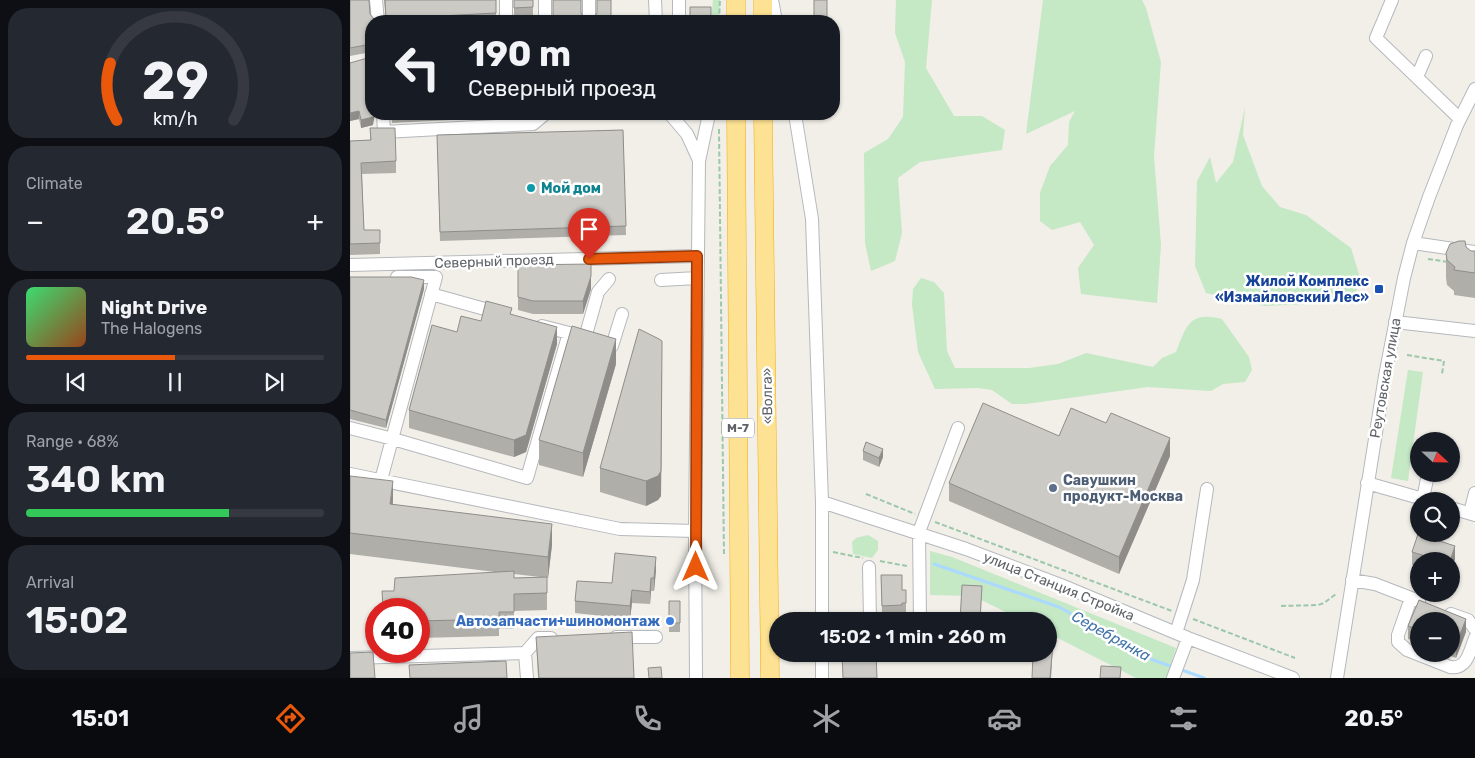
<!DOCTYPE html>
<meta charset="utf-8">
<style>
:root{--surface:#171b24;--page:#242831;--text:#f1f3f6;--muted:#9ea1a6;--line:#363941;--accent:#ea580c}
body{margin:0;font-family:Rubik,sans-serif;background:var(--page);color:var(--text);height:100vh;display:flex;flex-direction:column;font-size:19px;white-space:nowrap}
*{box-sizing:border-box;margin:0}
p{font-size:16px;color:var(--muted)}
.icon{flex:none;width:28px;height:28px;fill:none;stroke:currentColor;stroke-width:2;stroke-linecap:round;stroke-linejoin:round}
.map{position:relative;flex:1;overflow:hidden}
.details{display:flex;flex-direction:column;gap:8px;padding:8px;background:#0d0f14;width:350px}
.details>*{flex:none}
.banner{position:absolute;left:15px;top:15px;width:475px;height:105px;border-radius:20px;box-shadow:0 1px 4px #0004;background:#171b24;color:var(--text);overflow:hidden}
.needle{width:32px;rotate:112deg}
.fabs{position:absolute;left:1060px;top:432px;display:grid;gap:10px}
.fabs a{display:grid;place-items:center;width:50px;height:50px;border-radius:50%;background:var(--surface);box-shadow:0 1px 4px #0004;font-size:25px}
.speed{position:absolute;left:15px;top:598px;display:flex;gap:10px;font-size:25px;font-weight:700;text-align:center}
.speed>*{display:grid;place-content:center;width:65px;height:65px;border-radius:50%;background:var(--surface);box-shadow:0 1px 4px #0004;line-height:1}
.speed .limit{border:8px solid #d22;background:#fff;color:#111}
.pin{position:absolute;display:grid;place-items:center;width:42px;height:42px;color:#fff;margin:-51px -21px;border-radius:50% 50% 50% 0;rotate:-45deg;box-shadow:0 0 5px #0007}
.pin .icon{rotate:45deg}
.me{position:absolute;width:55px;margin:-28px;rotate:0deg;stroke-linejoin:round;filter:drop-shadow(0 0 4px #0008)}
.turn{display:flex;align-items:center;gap:18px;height:105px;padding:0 20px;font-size:22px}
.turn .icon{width:65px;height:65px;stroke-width:2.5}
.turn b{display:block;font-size:35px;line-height:42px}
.big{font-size:38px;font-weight:600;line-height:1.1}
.details .widget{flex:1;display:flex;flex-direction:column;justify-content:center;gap:8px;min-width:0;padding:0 18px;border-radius:20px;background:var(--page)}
.details .dial{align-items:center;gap:0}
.dial svg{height:130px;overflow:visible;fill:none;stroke:var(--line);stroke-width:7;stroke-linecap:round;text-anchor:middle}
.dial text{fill:var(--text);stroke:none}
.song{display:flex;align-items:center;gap:15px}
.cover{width:60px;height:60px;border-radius:8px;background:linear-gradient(135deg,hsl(140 70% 55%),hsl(20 70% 35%))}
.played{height:5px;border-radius:2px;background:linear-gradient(90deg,var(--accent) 50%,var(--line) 50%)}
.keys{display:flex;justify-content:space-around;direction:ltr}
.heat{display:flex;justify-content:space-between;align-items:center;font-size:28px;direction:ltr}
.charge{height:8px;border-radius:4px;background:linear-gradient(90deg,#34c759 68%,var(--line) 0)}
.trip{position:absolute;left:419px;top:612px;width:288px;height:50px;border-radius:25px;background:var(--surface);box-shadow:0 1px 4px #0004;font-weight:600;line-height:50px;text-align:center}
.tab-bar{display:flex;height:80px;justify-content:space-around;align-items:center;background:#090b0e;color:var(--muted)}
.tab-bar .icon{width:35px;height:35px}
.tab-bar .on{color:var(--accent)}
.tab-bar b{font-size:22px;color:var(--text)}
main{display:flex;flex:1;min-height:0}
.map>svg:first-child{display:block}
</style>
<main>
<section class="details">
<div class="widget dial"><svg viewBox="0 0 100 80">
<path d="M14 69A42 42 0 1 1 86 69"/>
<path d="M14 69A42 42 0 0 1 10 34" stroke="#ea580c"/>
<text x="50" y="56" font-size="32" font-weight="700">29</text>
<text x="50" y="72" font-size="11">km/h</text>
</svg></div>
<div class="widget"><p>Climate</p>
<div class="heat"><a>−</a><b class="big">20.5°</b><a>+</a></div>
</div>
<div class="widget">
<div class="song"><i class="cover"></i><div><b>Night Drive</b><p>The Halogens</p></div></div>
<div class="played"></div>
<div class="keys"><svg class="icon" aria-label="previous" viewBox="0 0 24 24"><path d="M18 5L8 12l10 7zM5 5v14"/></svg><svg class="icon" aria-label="pause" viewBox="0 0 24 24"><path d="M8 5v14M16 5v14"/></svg><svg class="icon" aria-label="next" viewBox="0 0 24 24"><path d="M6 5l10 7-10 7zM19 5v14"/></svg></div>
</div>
<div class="widget"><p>Range · 68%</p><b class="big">340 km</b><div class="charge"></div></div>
<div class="widget"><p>Arrival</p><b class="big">15:02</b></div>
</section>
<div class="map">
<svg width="1125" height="678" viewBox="0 0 1125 678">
<rect width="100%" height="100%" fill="#f1efe8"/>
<path fill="#c5e8c5" d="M363 0H370L369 21H361Z
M546 0H582L576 68 604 116H632L655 130 652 150 570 162 548 178 552 233 545 261 521 271 515 243 514 153 538 139 553 117 555 62 545 33Z
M693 0H792L796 8 811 62 804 156 811 245 807 303 731 294 728 268 744 245 730 222 702 230 690 221V193L700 166 718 145 719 122 725 111 676 134Z
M895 107 893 135 912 186 930 207 956 215 1001 248 1009 274 1005 302 914 306 856 293 845 266 847 181 860 157 866 183 883 162Z
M571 278 584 282 594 293 597 351 605 368H679L708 364 736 353 803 367 812 358 826 352C837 325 839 311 872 319L899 357 902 370 895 382 873 384 861 391 798 387 676 404H662L642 390 628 388 585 389 568 352 562 305 563 289Z
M1058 370 1073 372 1058 481 1041 478Z
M518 535 528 541V550L522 558 503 554 502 542 506 538Z
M580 551 602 557 826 648 816 678H786L698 633V621H674L623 596 580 595Z"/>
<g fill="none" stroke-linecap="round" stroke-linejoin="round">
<path stroke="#aadaff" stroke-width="3" d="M584 564 709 607 803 660 823 667
M829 669 854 678"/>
<defs>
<path id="minor" d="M26 0 28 21
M156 0V21
M195 0V21
M239 0V21
M305 0 306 21
M329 0V21
M422 0 426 21
M1042 0 1026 38 1110 119
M1067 77 1076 56
M33 114 34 132 183 124 195 114
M320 114 337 134 348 158
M445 114 462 219 472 502V621
M1063 243 1125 252
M0 265 347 256
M311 280 347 278
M81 294 149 313
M1045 322 1125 331
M235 338 248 292 259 279
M255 344 262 346 272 314
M0 428 43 439 177 478 219 333 192 326
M0 474 270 529 345 531
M31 480 86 277H47
M1017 483 1080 501
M1073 499 1077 479
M472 502 616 549 711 585 838 638 943 678
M1101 508 1125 515
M1120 513 1125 493
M519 567 520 621
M1002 580 1025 584 1069 601
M1061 598 1048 635V642L1057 650 1100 667C1117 670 1120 651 1125 638
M1101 614 1118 620 1125 629
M570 621 569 532 608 428
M826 633 843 580 857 489
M266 637H306
M175 653 177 678
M472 654V678
M0 658 175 653 188 638H201
M346 678 345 531 349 161 359 114
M823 678 838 638
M987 678 1035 376 1054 278 1063 243 1079 197 1107 125 1125 89"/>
<path id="highway" d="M413 0V21
M386 21V0
M386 114 390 678
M413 114 420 678"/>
</defs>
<use href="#minor" stroke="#b5b8bc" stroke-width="14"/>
<use href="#highway" stroke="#f9ab00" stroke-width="19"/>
<path stroke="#9cc7a9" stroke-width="2" stroke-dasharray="5 2.5" stroke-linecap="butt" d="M369 21 370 0
M369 129 374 556
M1078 259 1098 262
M1057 355 1094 361 1092 374
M516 494 565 514
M585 522 822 611
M483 552 513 558
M530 561 557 566
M931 606 968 605 974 603 986 594
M843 619 945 658"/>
<use href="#minor" stroke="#fff" stroke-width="12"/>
<use href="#highway" stroke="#fde293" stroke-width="18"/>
</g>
<path fill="#afaea9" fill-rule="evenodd" d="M0 0 20 14 21 21V52L0 56Z
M34 0H146V17L68 21H36Z
M164 0H183V16H164Z
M0 63 23 125 11 128 9 119 0 121Z
M42 114H161V117L42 123Z
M20 128 46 161V173L12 174 14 230H30V254L0 255V141L20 140Z
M273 130 276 235 90 241 87 135Z
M1116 247 1125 273V298L1104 295V291L1097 285 1096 278V253Z
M168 265 241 289 233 314H183L168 310Z
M0 277 74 289 36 428 0 419Z
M162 314 207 344 176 452 164 457 59 428V410L107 332 131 321Z
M266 364 233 477 189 465V440Z
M312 370 311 496 308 500 296 506 250 492V468Z
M513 451 533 457 529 467 513 460Z
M820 456 769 574 599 501V483Z
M0 476 43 504 202 545 198 578H197V610L164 611V629H149V636L69 638V609H32V591H44L145 572 0 554ZM164 574 190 577 164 578Z
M1062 552 1105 559 1101 570V561H1069V567L1062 565Z
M306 570 304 591H301L300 604 282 603 280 619 225 613V601L262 583Z
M531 575 552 590H556V612H552V614L532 615Z
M1069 600 1116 619V632L1106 658 1095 654H1101V621H1069V643L1058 639V626Z
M319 601H330V632H319Z
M186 637 284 678H188Z"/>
<path fill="#8f8d8a" d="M9 111V119L0 121V113Z
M24 114H25L23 125 11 128V120Z
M241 276V289L233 314V301Z
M74 280V289L36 428V420Z
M207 327V344L176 452 164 457V440Z
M266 339V364L233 477V453Z
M312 370 311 496 308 500 296 506V481Z
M820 438V456L769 574V557Z
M533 449V457L529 467V458Z
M43 481V502L40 525V504Z
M202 524V545L198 578V557Z
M1105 546V559L1101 570V561H1100Z
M306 557V570L304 591V578Z
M301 578V591L300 604V592Z
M282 590V603L280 619V606Z
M1116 619V632L1106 658V645Z
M703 643 701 678H700Z"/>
<path fill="#cccac5" stroke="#8f8d8a" d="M0 0H19L20 14 24 19V21H21V44L0 48Z
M35 0H146V13L36 19Z
M164 0H183V7L164 8Z
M203 0H231V13L235 19 239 21 243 19 247 13V0H261V21H203Z
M464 0H477V21H464Z
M340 7H361V21H340Z
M21 57V114H24L23 117 11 120 9 111 0 113V63Z
M42 114H70L42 115Z
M20 128H45L46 161 11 163 14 230H30V243L0 244V141L21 140Z
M273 130 276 226 90 232 87 135Z
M1109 241H1115L1116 247 1121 251H1125V273L1104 270 1105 267 1097 260 1096 253 1100 244Z
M241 264V276L233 301H183L168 297V265Z
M0 277H61L74 280 36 420 0 410Z
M136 301 162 308 160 314 207 327 176 435 164 440 59 410 82 325 107 332 111 316 131 321Z
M222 326 266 339 233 453 189 440Z
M289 329 309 339 312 341V345L311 471 308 476 296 481 250 468Z
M633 403 709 436 721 408 756 423 761 413 820 438 769 557 599 483Z
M516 442 533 449 529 458 513 451Z
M0 476 43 481 40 504 202 524 198 557 0 533Z
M1068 534 1105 546 1100 561H1092L1062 552Z
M265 553 306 557 304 578H301L300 592 282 590 280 606 225 601 227 581 262 583Z
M164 571V578L197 577V593L164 594V612H149V619L69 621V609H45V607L33 608 32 591H44L45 578Z
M531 575H552V590H556V603H552V605L532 606Z
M612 585 632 586 630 621H610Z
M1069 600 1116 619 1106 645 1101 643V621H1069V630L1058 626Z
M319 601H330V623H319Z
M282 632 284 678H189L186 637Z
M698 642 703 643 700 678H682L683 654H698Z
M23 652 25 678H0V653Z
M492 654H526L527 678H493Z
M156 661 157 678H60L59 665Z
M751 666 771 667 770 678H750Z
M311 667 312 678H299L298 668Z"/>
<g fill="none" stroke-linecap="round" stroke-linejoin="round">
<defs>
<path id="route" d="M239 259 347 256 346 567"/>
</defs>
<use href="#route" stroke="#983908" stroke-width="12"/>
<use href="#route" stroke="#ea580c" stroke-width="9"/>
</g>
<circle fill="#0f9aa8" stroke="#fff" stroke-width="2" cx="181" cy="188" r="5"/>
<rect fill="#1a4fb4" stroke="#fff" stroke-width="2" x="1024" y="284" width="10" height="10" rx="2.5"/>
<circle fill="#5c6f8a" stroke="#fff" stroke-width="2" cx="703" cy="488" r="5"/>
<circle fill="#3f7fe0" stroke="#fff" stroke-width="2" cx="320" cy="621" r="5"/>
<g text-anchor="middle" stroke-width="5" stroke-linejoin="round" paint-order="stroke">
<rect fill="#fff" stroke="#8f9295" stroke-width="1" x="372" y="418.5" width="32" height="19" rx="4"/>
<g font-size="12" font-weight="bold" fill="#5f6368">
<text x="388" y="432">М-7</text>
</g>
<g font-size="14" font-weight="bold" fill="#0d838f" stroke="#fff" text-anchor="start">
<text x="191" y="193">Мой дом</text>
</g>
<g font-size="14" fill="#5f6368" stroke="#fff">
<text transform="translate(144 261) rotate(-2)" y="5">Северный проезд</text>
<text transform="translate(1035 378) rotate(-80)" y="5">Реутовская улица</text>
<text transform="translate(417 396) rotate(-91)" y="5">«Волга»</text>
<text transform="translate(709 586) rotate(22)" y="5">улица Станция Стройка</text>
</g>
<g font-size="14" font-weight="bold" fill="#164399" stroke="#fff" text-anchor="end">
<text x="1019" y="286">Жилой Комплекс<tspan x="1019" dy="16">«Измайловский Лес»</tspan></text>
</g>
<g font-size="14" font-weight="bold" fill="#4e5e75" stroke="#fff" text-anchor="start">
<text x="713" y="485">Савушкин<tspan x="713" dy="16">продукт-Москва</tspan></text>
</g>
<g font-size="14" font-weight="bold" fill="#366cbe" stroke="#fff" text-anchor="end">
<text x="310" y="626">Автозапчасти+шиномонтаж</text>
</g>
<g font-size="15" font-style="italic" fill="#4174aa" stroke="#fff">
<text transform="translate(761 636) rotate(29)" y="5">Серебрянка</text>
</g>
</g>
</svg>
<div class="fabs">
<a><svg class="needle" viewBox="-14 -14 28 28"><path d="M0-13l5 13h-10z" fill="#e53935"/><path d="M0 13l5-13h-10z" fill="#9ea1a6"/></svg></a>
<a><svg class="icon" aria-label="search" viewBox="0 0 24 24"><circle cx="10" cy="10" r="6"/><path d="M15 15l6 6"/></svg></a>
<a>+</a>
<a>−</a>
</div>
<div class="speed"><div class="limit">40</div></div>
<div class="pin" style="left:239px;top:259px;background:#d93025"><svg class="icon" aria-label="arrive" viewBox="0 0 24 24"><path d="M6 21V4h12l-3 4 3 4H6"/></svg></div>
<svg class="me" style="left:346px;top:567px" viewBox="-20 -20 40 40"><path d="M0-17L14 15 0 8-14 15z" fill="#ea580c" stroke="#fff" stroke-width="4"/></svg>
<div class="trip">15:02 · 1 min · 260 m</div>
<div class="banner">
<div class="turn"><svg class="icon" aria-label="left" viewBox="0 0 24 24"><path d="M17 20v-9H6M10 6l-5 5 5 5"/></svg><div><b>190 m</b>Северный проезд</div></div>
</div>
</div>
</main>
<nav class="tab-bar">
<b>15:01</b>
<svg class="icon on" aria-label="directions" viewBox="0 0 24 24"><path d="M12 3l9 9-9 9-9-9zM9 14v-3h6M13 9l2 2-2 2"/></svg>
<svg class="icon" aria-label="music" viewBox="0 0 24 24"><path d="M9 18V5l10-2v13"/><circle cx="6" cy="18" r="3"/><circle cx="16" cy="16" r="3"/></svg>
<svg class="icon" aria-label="phone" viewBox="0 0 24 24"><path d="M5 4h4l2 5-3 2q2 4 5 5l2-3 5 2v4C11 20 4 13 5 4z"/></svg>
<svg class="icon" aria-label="climate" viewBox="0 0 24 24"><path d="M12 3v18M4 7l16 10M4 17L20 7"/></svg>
<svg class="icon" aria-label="car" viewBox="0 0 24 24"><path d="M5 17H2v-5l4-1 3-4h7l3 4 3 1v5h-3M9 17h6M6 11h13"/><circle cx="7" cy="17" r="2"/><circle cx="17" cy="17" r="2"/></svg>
<svg class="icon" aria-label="filters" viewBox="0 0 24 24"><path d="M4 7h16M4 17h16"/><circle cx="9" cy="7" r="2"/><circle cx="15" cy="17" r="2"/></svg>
<b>20.5°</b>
</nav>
